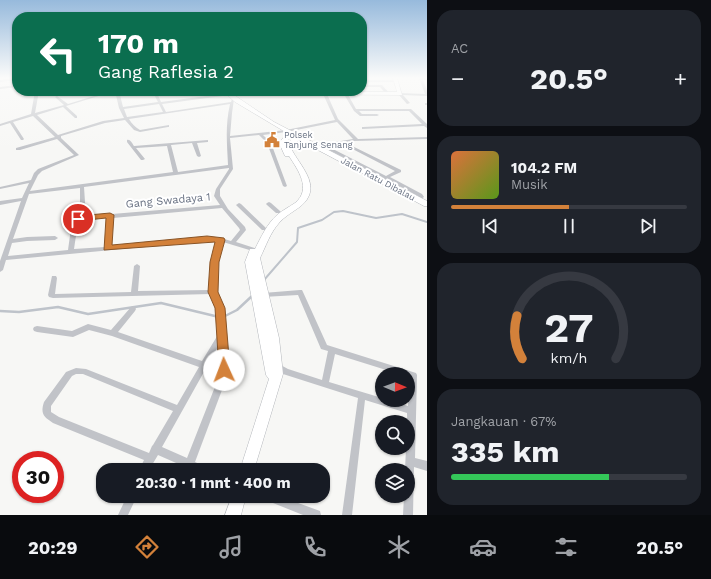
<!DOCTYPE html>
<html lang="id">
<meta charset="utf-8">
<style>
:root{--surface:#171b24;--page:#20242c;--text:#f1f3f6;--muted:#9ea1a6;--line:#363941;--accent:#d3813a}
body{margin:0;font-family:"Work Sans",sans-serif;background:var(--page);color:var(--text);height:100vh;display:flex;flex-direction:column;font-size:15px;white-space:nowrap}
*{box-sizing:border-box;margin:0}
p{font-size:13px;color:var(--muted)}
.icon{flex:none;width:22px;height:22px;fill:none;stroke:currentColor;stroke-width:2;stroke-linecap:round;stroke-linejoin:round}
.map{position:relative;flex:1;overflow:hidden}
.panel{display:flex;flex-direction:column;gap:10px;padding:10px;background:#0d0f14;width:284px}
.panel>*{flex:none}
.top-card{position:absolute;left:12px;top:12px;width:355px;height:84px;border-radius:16px;box-shadow:0 1px 3px #0004;background:#0b6e4f;color:#fff;overflow:hidden}
.needle{width:26px;rotate:91deg}
.buttons{position:absolute;left:375px;top:367px;display:grid;gap:8px}
.buttons a{display:grid;place-items:center;width:40px;height:40px;border-radius:50%;background:var(--surface);box-shadow:0 1px 3px #0004;font-size:20px}
.speed{position:absolute;left:12px;top:451px;display:flex;gap:8px;font-size:20px;font-weight:700;text-align:center}
.speed>*{display:grid;place-content:center;width:52px;height:52px;border-radius:50%;background:var(--surface);box-shadow:0 1px 3px #0004;line-height:1}
.speed .limit{border:6px solid #d22;background:#fff;color:#111}
.pin{position:absolute;display:grid;place-items:center;width:34px;height:34px;color:#fff;margin:-17px;border:2px solid #fff;border-radius:50%;box-shadow:0 1px 4px #0007}
.me{position:absolute;width:44px;margin:-22px;rotate:358deg;stroke-linejoin:round;filter:drop-shadow(0 0 3px #0008)}
.turn{display:flex;align-items:center;gap:14px;height:84px;padding:0 20px;font-size:18px}
.turn .icon{width:52px;height:52px;stroke-width:2.5}
.turn b{display:block;font-size:28px;line-height:34px}
.big{font-size:30px;font-weight:700;line-height:1.1}
.panel .widget{flex:1;display:flex;flex-direction:column;justify-content:center;gap:6px;min-width:0;padding:0 14px;border-radius:16px;background:var(--page)}
.panel .dial{align-items:center;gap:0}
.dial svg{height:104px;overflow:visible;fill:none;stroke:var(--line);stroke-width:7;stroke-linecap:round;text-anchor:middle}
.dial text{fill:var(--text);stroke:none}
.song{display:flex;align-items:center;gap:12px}
.cover{width:48px;height:48px;border-radius:6px;background:linear-gradient(135deg,hsl(20 70% 55%),hsl(90 70% 35%))}
.played{height:4px;border-radius:2px;background:linear-gradient(90deg,var(--accent) 50%,var(--line) 50%)}
.keys{display:flex;justify-content:space-around;direction:ltr}
.heat{display:flex;justify-content:space-between;align-items:center;font-size:22px;direction:ltr}
.charge{height:6px;border-radius:3px;background:linear-gradient(90deg,#34c759 67%,var(--line) 0)}
.trip{position:absolute;left:96px;top:463px;width:234px;height:40px;border-radius:16px;background:var(--surface);box-shadow:0 1px 3px #0004;font-weight:700;line-height:40px;text-align:center}
.tabs{display:flex;height:64px;justify-content:space-around;align-items:center;background:#090b0e;color:var(--muted)}
.tabs .icon{width:28px;height:28px}
.tabs .current{color:var(--accent)}
.tabs b{font-size:18px;color:var(--text)}
main{display:flex;flex:1;min-height:0}
.map>svg:first-child{display:block}
</style>
<main>
<div class="map">
<svg width="427" height="515" viewBox="0 0 427 515">
<rect width="100%" height="100%" fill="#f7f7f5"/>
<g fill="none" stroke-linecap="round" stroke-linejoin="round">
<path stroke="#bec3ca" stroke-width="1" d="M422 78 427 80"/>
<path stroke="#bec3ca" stroke-width="2" d="M264 280 297 242 298 228 322 220 334 212 343 211 376 218 402 214 427 222"/>
<path stroke="#bec3ca" stroke-width="2.5" d="M0 311 19 312 58 307 88 314 161 303 219 317
M223 317 237 310 252 296"/>
<defs>
<path id="secondary" d="M393 78H397L402 95 262 94 234 95 274 122 427 201V206H424L299 140 292 145 291 148 293 152C303 169 322 188 301 206 293 212 285 216 279 223 270 233 266 246 260 258L279 338 283 374 254 470H240L269 379 266 375 245 262 250 249H255C261 237 267 224 277 215 283 210 289 207 295 203 312 189 298 170 289 156H285L279 143 287 133 235 102 223 91 231 92 299 91 397 92ZM292 136 295 137 286 144 285 143Z
M232 496H246L241 515H225Z"/>
</defs>
<use href="#secondary" stroke="#b4b7bc" stroke-width="1"/>
<path fill="#c1c3c8" fill-rule="evenodd" d="M15 78H17V80L0 82V80Z
M419 78H422L427 90V96L403 95 410 103 407 104 399 95V93L425 94Z
M362 80H397L399 81 397 82H362Z
M17 85V87L0 89V87Z
M362 85H382L390 94 387 95 380 87H362Z
M35 91H39L35 113 64 105 56 98 55 97 57 96 68 104 110 91H119L123 107 158 102 152 91H165L157 93 161 102 229 93 231 94 230 95 162 104 166 112 231 102 232 99H234L232 113 230 136 286 130 335 120 323 94 325 93 327 94 338 119 358 139 427 137V139L354 141 346 143 401 170V172L390 177 422 194 424 197 418 201 415 199 418 196 386 179 381 180V179L382 177 321 146V145L323 144 353 139 337 122 286 132 263 135 271 143 287 186 285 187 283 186 267 143 259 135 230 138 233 169 220 189V196L228 209 245 227 246 230 236 242 261 250 262 251 259 253 223 242 217 262 216 292 223 308 226 322 228 374 195 462 206 467 208 470H192L158 455 149 470H139L144 460 53 423C44 417 40 414 44 402L66 372 76 368 86 369 177 405 199 367 112 336 89 330 73 337 37 332 34 331 33 329 34 327 37 326 72 331 88 324 111 330 131 307 133 306 135 307 136 309 135 311 118 332 202 361 219 333 217 308 211 294 53 298 49 297 48 295 52 276H56L57 278 55 294 131 292 134 266 137 264 140 266 138 291 210 290 211 262 218 242 207 241 6 260 3 270 0 272V261L21 201 0 205V201L22 198 29 183 0 189V187L31 180 34 173 38 169 74 155 57 139 20 150H16V148L55 137 33 116 13 122 24 139 23 140H21L10 123 0 126V124L31 114ZM115 91 119 108 124 118 103 121 58 135 37 115 63 107 75 118H77V116L66 106ZM159 104 163 112 127 117 124 109ZM230 104C225 126 227 143 228 165L178 172 171 145 192 143 197 156 199 157 201 156 197 143 208 142V140L134 146C132 143 130 139 127 140V142L141 160H143L145 159 136 148 167 146 173 172 30 191 38 175 42 171 79 155 61 138V136L105 123 125 120 134 130 140 132 168 127H169V125L140 130C135 127 132 124 129 119ZM341 143 395 171 386 176 327 146ZM229 168V169L216 189 214 196 220 205 112 214 110 213 108 215 86 217 84 187ZM80 188V217L76 218 72 221 68 250 8 256 12 243 27 241 55 240 58 238 55 236 27 237 13 239 29 194ZM222 208 239 228 240 230 231 241 221 238 207 237 111 246 113 218ZM107 218 105 247 74 249 78 222 79 221ZM219 345 220 374 187 458 162 447ZM76 374H83L173 411 153 445 152 446 149 453 59 417 51 412V406L72 376Z
M342 91H346L356 109H411L427 124V128L424 126 362 129V127H363L422 124 409 111H359L362 114H377L379 115 377 116H360L354 111Z
M425 103H427V105H425Z
M269 202 271 203 280 211 281 212 280 213H276L267 205 266 204 267 203Z
M239 203 241 204 266 228 267 229 266 230H262L237 206 236 205Z
M300 290H302L303 292 327 345 416 373 417 375 415 458 427 461V471L414 467 413 515H403L404 496H408V470H405L406 448H408L407 413 365 400 352 515H342L358 398 283 374 274 368 273 366 274 364 277 363 288 369 322 380 328 351 321 349 298 295 263 297H261L260 295 261 293H263ZM335 354 399 374H408V377H409L408 406 389 400H382V398L329 382Z
M127 496H137L128 515H118Z
M261 496H279L320 511 321 515H303L263 499Z"/>
<use href="#secondary" fill="#fff" fill-rule="evenodd"/>
</g>
<linearGradient id="sky" x2="0" y2="1"><stop stop-color="#97badc"/><stop offset="0.52" stop-color="#fbfbfa"/><stop offset="1" stop-color="#fbfbfa" stop-opacity="0"/></linearGradient>
<rect width="427" height="150" fill="url(#sky)"/>
<path fill="#d3813a" stroke="#895426" d="M110 213 114 215 112 245 207 236 224 238 225 240 219 262 218 292 225 308 230 370 229 374 224 376 220 374 219 370 215 308 208 292 210 262 215 242 104 250 106 218 78 221 74 219 78 216Z"/>
<defs>
<symbol id="civic-bare" viewBox="-9 -9 18 18"><path d="M-.6-6.5H3V-4.5H.6V-3L4-1V1h2V6H-6V1h2V-1L-.6-3ZM-1.2 2.5V6h2.4V2.5Z" fill="#d3813a" stroke="#fff" stroke-width="2.5" paint-order="stroke"/></symbol>
</defs>
<g fill-rule="evenodd">
<use href="#civic-bare" x="261" y="129" width="22" height="22"/>
</g>
<g text-anchor="middle" stroke-width="4" stroke-linejoin="round" paint-order="stroke">
<g font-size="9" fill="#697283" stroke="#fff" text-anchor="start">
<text x="284" y="138">Polsek<tspan x="284" dy="10">Tanjung Senang</tspan></text>
</g>
<g font-size="9" fill="#697283" stroke="#fff">
<text transform="translate(378 179) rotate(28)" y="3">Jalan Ratu Dibalau</text>
</g>
<g font-size="11" fill="#697283" stroke="#fff">
<text transform="translate(168 200) rotate(-5)" y="4">Gang Swadaya 1</text>
</g>
</g>
</svg>
<div class="buttons">
<a><svg class="needle" viewBox="-14 -14 28 28"><path d="M0-13l5 13h-10z" fill="#e53935"/><path d="M0 13l5-13h-10z" fill="#9ea1a6"/></svg></a>
<a><svg class="icon" aria-label="search" viewBox="0 0 24 24"><circle cx="10" cy="10" r="6"/><path d="M15 15l6 6"/></svg></a>
<a><svg class="icon" aria-label="layers" viewBox="0 0 24 24"><path d="M12 4l9 5-9 5-9-5zM3 14l9 5 9-5"/></svg></a>
</div>
<div class="speed"><div class="limit">30</div></div>
<div class="pin" style="left:78px;top:219px;background:#d93025"><svg class="icon" aria-label="arrive" viewBox="0 0 24 24"><path d="M6 21V4h12l-3 4 3 4H6"/></svg></div>
<svg class="me" style="left:224px;top:370px" viewBox="-20 -20 40 40"><circle r="19" fill="#fff"/><path d="M0-13L10 11 0 6-10 11z" fill="#d3813a"/></svg>
<div class="trip">20:30 · 1 mnt · 400 m</div>
<div class="top-card">
<div class="turn"><svg class="icon" aria-label="left" viewBox="0 0 24 24"><path d="M17 20v-9H6M10 6l-5 5 5 5"/></svg><div><b>170 m</b>Gang Raflesia 2</div></div>
</div>
</div>
<section class="panel">
<div class="widget"><p>AC</p>
<div class="heat"><a>−</a><b class="big">20.5°</b><a>+</a></div>
</div>
<div class="widget">
<div class="song"><i class="cover"></i><div><b>104.2 FM</b><p>Musik</p></div></div>
<div class="played"></div>
<div class="keys"><svg class="icon" aria-label="previous" viewBox="0 0 24 24"><path d="M18 5L8 12l10 7zM5 5v14"/></svg><svg class="icon" aria-label="pause" viewBox="0 0 24 24"><path d="M8 5v14M16 5v14"/></svg><svg class="icon" aria-label="next" viewBox="0 0 24 24"><path d="M6 5l10 7-10 7zM19 5v14"/></svg></div>
</div>
<div class="widget dial"><svg viewBox="0 0 100 80">
<path d="M14 69A42 42 0 1 1 86 69"/>
<path d="M14 69A42 42 0 0 1 10 36" stroke="#d3813a"/>
<text x="50" y="56" font-size="32" font-weight="700">27</text>
<text x="50" y="72" font-size="11">km/h</text>
</svg></div>
<div class="widget"><p>Jangkauan · 67%</p><b class="big">335 km</b><div class="charge"></div></div>
</section>
</main>
<nav class="tabs">
<b>20:29</b>
<svg class="icon current" aria-label="directions" viewBox="0 0 24 24"><path d="M12 3l9 9-9 9-9-9zM9 14v-3h6M13 9l2 2-2 2"/></svg>
<svg class="icon" aria-label="music" viewBox="0 0 24 24"><path d="M9 18V5l10-2v13"/><circle cx="6" cy="18" r="3"/><circle cx="16" cy="16" r="3"/></svg>
<svg class="icon" aria-label="phone" viewBox="0 0 24 24"><path d="M5 4h4l2 5-3 2q2 4 5 5l2-3 5 2v4C11 20 4 13 5 4z"/></svg>
<svg class="icon" aria-label="climate" viewBox="0 0 24 24"><path d="M12 3v18M4 7l16 10M4 17L20 7"/></svg>
<svg class="icon" aria-label="car" viewBox="0 0 24 24"><path d="M5 17H2v-5l4-1 3-4h7l3 4 3 1v5h-3M9 17h6M6 11h13"/><circle cx="7" cy="17" r="2"/><circle cx="17" cy="17" r="2"/></svg>
<svg class="icon" aria-label="filters" viewBox="0 0 24 24"><path d="M4 7h16M4 17h16"/><circle cx="9" cy="7" r="2"/><circle cx="15" cy="17" r="2"/></svg>
<b>20.5°</b>
</nav>
